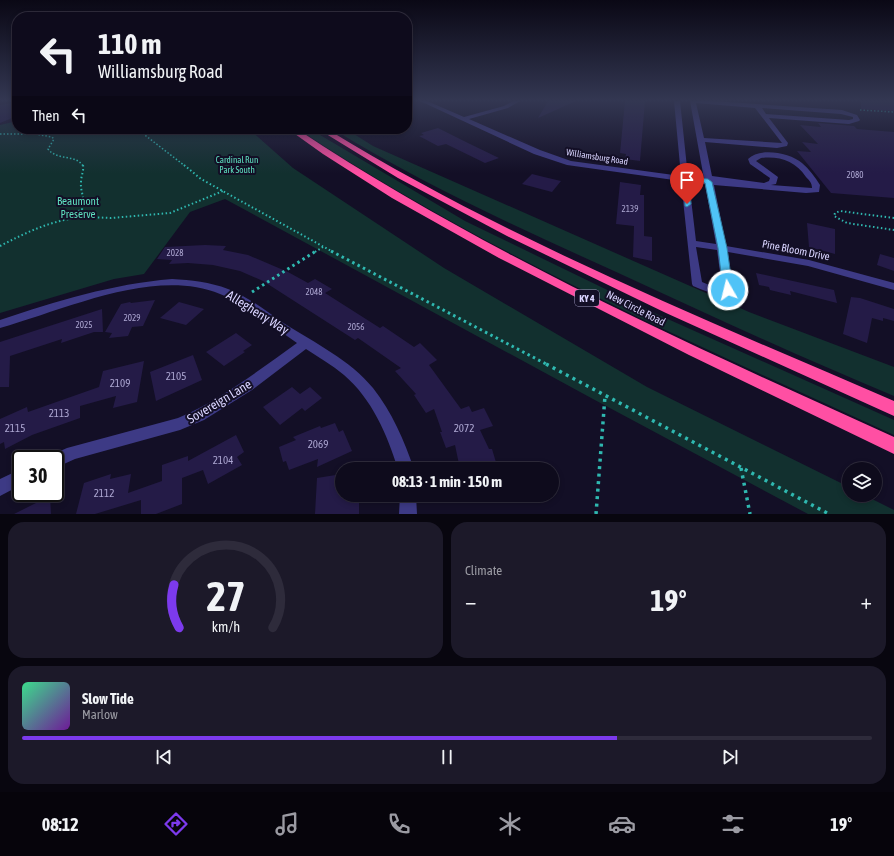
<!DOCTYPE html>
<meta charset="utf-8">
<style>
:root{--surface:#0e0b1c;--page:#1c1929;--text:#f1f3f6;--muted:#9b9ba3;--line:#2e2b3b;--accent:#7c3aed}
body{margin:0;font-family:"Asap Condensed",sans-serif;background:var(--page);color:var(--text);height:100vh;display:flex;flex-direction:column;font-size:15px;white-space:nowrap}
*{box-sizing:border-box;margin:0}
p{font-size:13px;color:var(--muted)}
.icon{flex:none;width:22px;height:22px;fill:none;stroke:currentColor;stroke-width:2;stroke-linecap:round;stroke-linejoin:round}
.map{position:relative;height:514px;overflow:hidden}
.details{display:flex;flex-direction:column;gap:8px;padding:8px;background:#08060f;flex:1}
.details>*{flex:none}
.guide{position:absolute;left:12px;top:12px;width:400px;height:122px;border-radius:16px;box-shadow:0 2px 6px #0003,0 0 0 1px var(--line);background:#0e0b1c;color:var(--text);overflow:hidden}
.buttons{position:absolute;left:842px;top:462px;display:grid;gap:8px}
.buttons a{display:grid;place-items:center;width:40px;height:40px;border-radius:50%;background:var(--surface);box-shadow:0 2px 6px #0003,0 0 0 1px var(--line);font-size:20px}
.speed{position:absolute;left:12px;top:450px;display:flex;gap:8px;font-size:20px;font-weight:700;text-align:center}
.speed>*{display:grid;place-content:center;width:52px;height:52px;border-radius:50%;background:var(--surface);box-shadow:0 2px 6px #0003,0 0 0 1px var(--line);line-height:1}
.speed .limit{border:2px solid #111;border-radius:6px;background:#fff;color:#111}
.pin{position:absolute;display:grid;place-items:center;width:34px;height:34px;color:#fff;margin:-41px -17px;border-radius:50% 50% 50% 0;rotate:-45deg;box-shadow:0 0 4px #0007}
.pin .icon{rotate:45deg}
.me{position:absolute;width:44px;margin:-22px;rotate:352deg;stroke-linejoin:round;filter:drop-shadow(0 0 3px #0008)}
.turn{display:flex;align-items:center;gap:14px;height:84px;padding:0 20px;font-size:18px}
.turn .icon{width:52px;height:52px;stroke-width:2.5}
.turn b{display:block;font-size:28px;line-height:34px}
.then{display:flex;align-items:center;height:38px;padding:0 20px;background:#0003;gap:8px;font-size:15px}
.big{font-size:30px;font-weight:700;line-height:1.1}
.details .tile{flex:1;display:flex;flex-direction:column;justify-content:center;gap:6px;min-width:0;padding:0 14px;border-radius:16px;background:var(--page)}
.details .dial{align-items:center;gap:0}
.dial svg{height:104px;overflow:visible;fill:none;stroke:var(--line);stroke-width:7;stroke-linecap:round;text-anchor:middle}
.dial text{fill:var(--text);stroke:none}
.song{display:flex;align-items:center;gap:12px}
.cover{width:48px;height:48px;border-radius:6px;background:linear-gradient(135deg,hsl(150 70% 55%),hsl(280 70% 35%))}
.played{height:4px;border-radius:2px;background:linear-gradient(90deg,var(--accent) 70%,var(--line) 70%)}
.keys{display:flex;justify-content:space-around;direction:ltr}
.heat{display:flex;justify-content:space-between;align-items:center;font-size:22px;direction:ltr}
.details .tiles{flex:1;display:grid;gap:8px;grid-template-columns:1fr 1fr}
.tile:last-child{grid-column:span 2}
.trip{position:absolute;left:335px;top:462px;width:224px;height:40px;border-radius:20px;background:var(--surface);box-shadow:0 2px 6px #0003,0 0 0 1px var(--line);font-weight:700;line-height:40px;text-align:center}
.menu{display:flex;height:64px;justify-content:space-around;align-items:center;background:#06040b;color:var(--muted)}
.menu .icon{width:28px;height:28px}
.menu .selected{color:var(--accent)}
.menu b{font-size:18px;color:var(--text)}
.map>svg:first-child{display:block}
</style>
<div class="map">
<svg width="894" height="514" viewBox="0 0 894 514">
<rect width="100%" height="100%" fill="#130f26"/>
<path fill="#12302f" d="M17 121V129H249L293 168 444 268 647 387 849 487V495H864L894 510V514H808L593 399 225 199 190 212 144 274 114 279 0 313V125Z
M298 129H310L465 221 661 316 894 420V435C691 342 485 253 298 129Z
M333 129H346L373 146 749 312 894 367V396C800 357 707 314 614 271 519 228 422 184 333 129Z"/>
<path fill="#241b47" d="M548 101H576L538 118Z
M625 101H645L640 161 625 159 626 154 620 153Z
M861 101H894V111L861 109Z
M12 103 17 109V116L0 123V105Z
M818 123 854 126 857 129 894 132V198L831 193 797 151 811 152 802 142 818 144 800 125 821 127Z
M438 128 468 143 499 158 485 163 446 144 438 146 419 136 424 135 421 133Z
M532 174 544 177 561 181 552 192 522 184Z
M620 182 641 185 640 195H644V236L652 237V261L633 257 634 226 616 224Z
M807 223 835 229V254L809 247Z
M205 245 226 246 223 250 248 255 288 272 308 283 315 279 332 289 325 293 380 328 383 326 414 347 420 343 437 360 429 365 461 409 469 406 472 412 484 408 493 426 480 430 489 449H492L498 469H460L455 445 446 448 440 432H442L434 409 426 413 414 395 416 394 395 371 401 368 358 338 355 340 263 281 240 271 213 265 188 263 169 264 172 260 157 259 165 247Z
M880 254 894 258V271L877 265Z
M756 273 834 290 837 303 790 291 791 295 770 290 769 287 759 285Z
M851 297 860 298 894 309V321L883 318V321L872 318 867 343 843 334Z
M155 300 143 326 132 327 128 336 109 338 112 333 105 332 121 304 130 302 131 303Z
M179 302 204 309 186 325 160 318Z
M102 309 103 332H94L61 343 62 339 10 356 9 387H0V342Z
M236 333 252 345 243 351 245 352 224 366 206 352Z
M193 355 202 380 156 401 150 372Z
M144 361 137 402 113 408 116 396 80 406V418L32 435 5 449 4 442 0 444V419L27 407 28 412 99 387 103 371Z
M292 387 300 394 310 387 322 398 305 411 302 408 280 425 263 407Z
M335 423 339 432 343 430 352 451 317 467 318 459 289 470 286 461 283 462 279 447 296 440 293 437 320 426 321 428Z
M236 435 244 452 237 457 242 465 208 484 203 470 182 478V504L156 514H141V500L95 514H76L84 483 111 474 110 479 131 474 128 493 162 481V465L188 456V461Z
M342 474V495H359V514H315L317 478Z
M50 496 51 514H14Z"/>
<g fill="none" stroke-linecap="round" stroke-linejoin="round">
<path stroke="#2fb8b0" stroke-width="1.5" stroke-dasharray="1.5 2" stroke-linecap="butt" d="M860 110 894 112
M137 129 185 166
M0 134H35L52 137 54 139 48 149C57 161 76 154 83 166"/>
<path stroke="#2fb8b0" stroke-width="2" stroke-dasharray="1.5 2.5" stroke-linecap="butt" d="M83 165C84 171 81 176 81 182 80 192 86 199 82 209L89 217 111 218 170 213 223 191
M184 165 201 179 333 252
M68 217 82 209
M894 218 840 211 835 213 834 216 847 223 894 230
M0 246C29 231 56 218 89 217
M315 252 323 247"/>
<path stroke="#2fb8b0" stroke-width="3" stroke-dasharray="2.5 3.5" stroke-linecap="butt" d="M331 251 548 365
M252 292 316 251"/>
<path stroke="#2fb8b0" stroke-width="3.5" stroke-dasharray="3 4.5" stroke-linecap="butt" d="M546 364 829 514
M741 468 750 514
M596 514 605 396"/>
<path fill="#3d3a85" fill-rule="evenodd" d="M420 101H427L464 117 504 106 513 101H520L508 108 469 119 540 150 571 161 681 176 674 101H680L688 177 704 179 690 101H712L842 110 857 115 860 120 859 121 849 124 769 118 788 143 787 146 777 148 705 142 712 176 764 183 769 181 770 178 750 164 748 159C760 147 790 153 802 163 809 169 815 177 820 185L819 192 806 193 714 185 726 246 809 260 894 283V290L808 266 728 252 733 290 732 292C717 296 707 292 693 286L692 284 681 181 567 165 534 154ZM696 103 755 108 782 143 704 138ZM762 108 841 114 853 117V119L849 120 766 114ZM761 158C780 156 795 161 806 177 809 180 812 183 812 188L771 185 776 184 778 177 756 161ZM689 182 705 184 716 244 696 241ZM696 247 717 250 722 287H714L702 282Z
M172 279C191 280 210 282 228 289 249 297 267 312 285 324 315 343 350 360 373 388 392 412 404 440 414 469H398C387 434 372 399 344 375 332 365 318 357 306 349L252 390 204 420 180 430 75 459 55 468V459H48L49 456 67 448 178 418C221 400 259 370 297 343 272 326 248 304 220 294 154 267 65 310 0 328V320C57 301 112 284 172 279Z
M21 469V485L0 496V479Z
M400 495H416L417 514H399Z"/>
<path fill="#ff4fa3" fill-rule="evenodd" d="M288 129H297C484 253 691 345 894 437V454L689 355 499 258 392 198 323 154Z
M318 129H327C506 239 702 318 894 401V416L666 313 507 236 398 178Z"/>
</g>
<linearGradient id="sky" x2="0" y2="1"><stop stop-color="#0a0815"/><stop offset="0.58" stop-color="#333752"/><stop offset="1" stop-color="#333752" stop-opacity="0"/></linearGradient>
<rect width="894" height="173" fill="url(#sky)"/>
<path fill="#4fc3f7" stroke="#337fa1" d="M683 177 708 179 712 182 727 248 733 290 732 292H725L723 290 718 248 705 183 689 181 691 204 687 207 685 206Z"/>
<g text-anchor="middle" stroke-width="4" stroke-linejoin="round" paint-order="stroke">
<g font-size="9" fill="#d9d4ff" stroke="#130f26">
<text transform="translate(597 157) rotate(9)" y="3">Williamsburg Road</text>
</g>
<g font-size="9" fill="#5fe0c0" stroke="#130f26">
<text x="237" y="163">Cardinal Run<tspan x="237" dy="10">Park South</tspan></text>
</g>
<g font-size="9" fill="#aca6d1">
<text x="855" y="178">2080</text>
<text x="630" y="212">2139</text>
<text x="175" y="256">2028</text>
<text x="314" y="295">2048</text>
<text x="132" y="321">2029</text>
<text x="84" y="328">2025</text>
<text x="356" y="330">2056</text>
</g>
<rect fill="#130f26" stroke="#9e99be" stroke-width="1" x="575" y="290" width="24" height="16" rx="3"/>
<g font-size="10" font-weight="bold" fill="#d9d4ff">
<text x="587" y="302">KY 4</text>
</g>
<g font-size="11" fill="#5fe0c0" stroke="#130f26">
<text x="78" y="205">Beaumont<tspan x="78" dy="13">Preserve</tspan></text>
</g>
<g font-size="11" fill="#d9d4ff" stroke="#130f26">
<text transform="translate(796 250) rotate(11)" y="4">Pine Bloom Drive</text>
<text transform="translate(636 308) rotate(27)" y="4">New Circle Road</text>
</g>
<g font-size="11" fill="#aca6d1">
<text x="176" y="380">2105</text>
<text x="120" y="387">2109</text>
<text x="59" y="417">2113</text>
<text x="15" y="432">2115</text>
<text x="464" y="432">2072</text>
<text x="318" y="448">2069</text>
<text x="223" y="464">2104</text>
<text x="104" y="497">2112</text>
</g>
<g font-size="13" fill="#d9d4ff" stroke="#130f26">
<text transform="translate(258 312) rotate(32)" y="5">Allegheny Way</text>
<text transform="translate(219 401) rotate(-31)" y="5">Sovereign Lane</text>
</g>
</g>
</svg>
<div class="buttons">
<a><svg class="icon" aria-label="layers" viewBox="0 0 24 24"><path d="M12 4l9 5-9 5-9-5zM3 14l9 5 9-5"/></svg></a>
</div>
<div class="speed"><div class="limit">30</div></div>
<div class="pin" style="left:687px;top:204px;background:#d93025"><svg class="icon" aria-label="arrive" viewBox="0 0 24 24"><path d="M6 21V4h12l-3 4 3 4H6"/></svg></div>
<svg class="me" style="left:728px;top:290px" viewBox="-20 -20 40 40"><circle r="17" fill="#4fc3f7" stroke="#fff" stroke-width="3"/><path d="M0-11L8 9 0 5-8 9z" fill="#fff"/></svg>
<div class="trip">08:13 · 1 min · 150 m</div>
<div class="guide">
<div class="turn"><svg class="icon" aria-label="left" viewBox="0 0 24 24"><path d="M17 20v-9H6M10 6l-5 5 5 5"/></svg><div><b>110 m</b>Williamsburg Road</div></div>
<div class="then">Then<svg class="icon" aria-label="left" viewBox="0 0 24 24"><path d="M17 20v-9H6M10 6l-5 5 5 5"/></svg></div>
</div>
</div>
<section class="details">
<div class="tiles">
<div class="tile dial"><svg viewBox="0 0 100 80">
<path d="M14 69A42 42 0 1 1 86 69"/>
<path d="M14 69A42 42 0 0 1 10 36" stroke="#7c3aed"/>
<text x="50" y="56" font-size="32" font-weight="700">27</text>
<text x="50" y="72" font-size="11">km/h</text>
</svg></div>
<div class="tile"><p>Climate</p>
<div class="heat"><a>−</a><b class="big">19°</b><a>+</a></div>
</div>
<div class="tile">
<div class="song"><i class="cover"></i><div><b>Slow Tide</b><p>Marlow</p></div></div>
<div class="played"></div>
<div class="keys"><svg class="icon" aria-label="previous" viewBox="0 0 24 24"><path d="M18 5L8 12l10 7zM5 5v14"/></svg><svg class="icon" aria-label="pause" viewBox="0 0 24 24"><path d="M8 5v14M16 5v14"/></svg><svg class="icon" aria-label="next" viewBox="0 0 24 24"><path d="M6 5l10 7-10 7zM19 5v14"/></svg></div>
</div>
</div>
</section>
<nav class="menu">
<b>08:12</b>
<svg class="icon selected" aria-label="directions" viewBox="0 0 24 24"><path d="M12 3l9 9-9 9-9-9zM9 14v-3h6M13 9l2 2-2 2"/></svg>
<svg class="icon" aria-label="music" viewBox="0 0 24 24"><path d="M9 18V5l10-2v13"/><circle cx="6" cy="18" r="3"/><circle cx="16" cy="16" r="3"/></svg>
<svg class="icon" aria-label="phone" viewBox="0 0 24 24"><path d="M5 4h4l2 5-3 2q2 4 5 5l2-3 5 2v4C11 20 4 13 5 4z"/></svg>
<svg class="icon" aria-label="climate" viewBox="0 0 24 24"><path d="M12 3v18M4 7l16 10M4 17L20 7"/></svg>
<svg class="icon" aria-label="car" viewBox="0 0 24 24"><path d="M5 17H2v-5l4-1 3-4h7l3 4 3 1v5h-3M9 17h6M6 11h13"/><circle cx="7" cy="17" r="2"/><circle cx="17" cy="17" r="2"/></svg>
<svg class="icon" aria-label="filters" viewBox="0 0 24 24"><path d="M4 7h16M4 17h16"/><circle cx="9" cy="7" r="2"/><circle cx="15" cy="17" r="2"/></svg>
<b>19°</b>
</nav>
